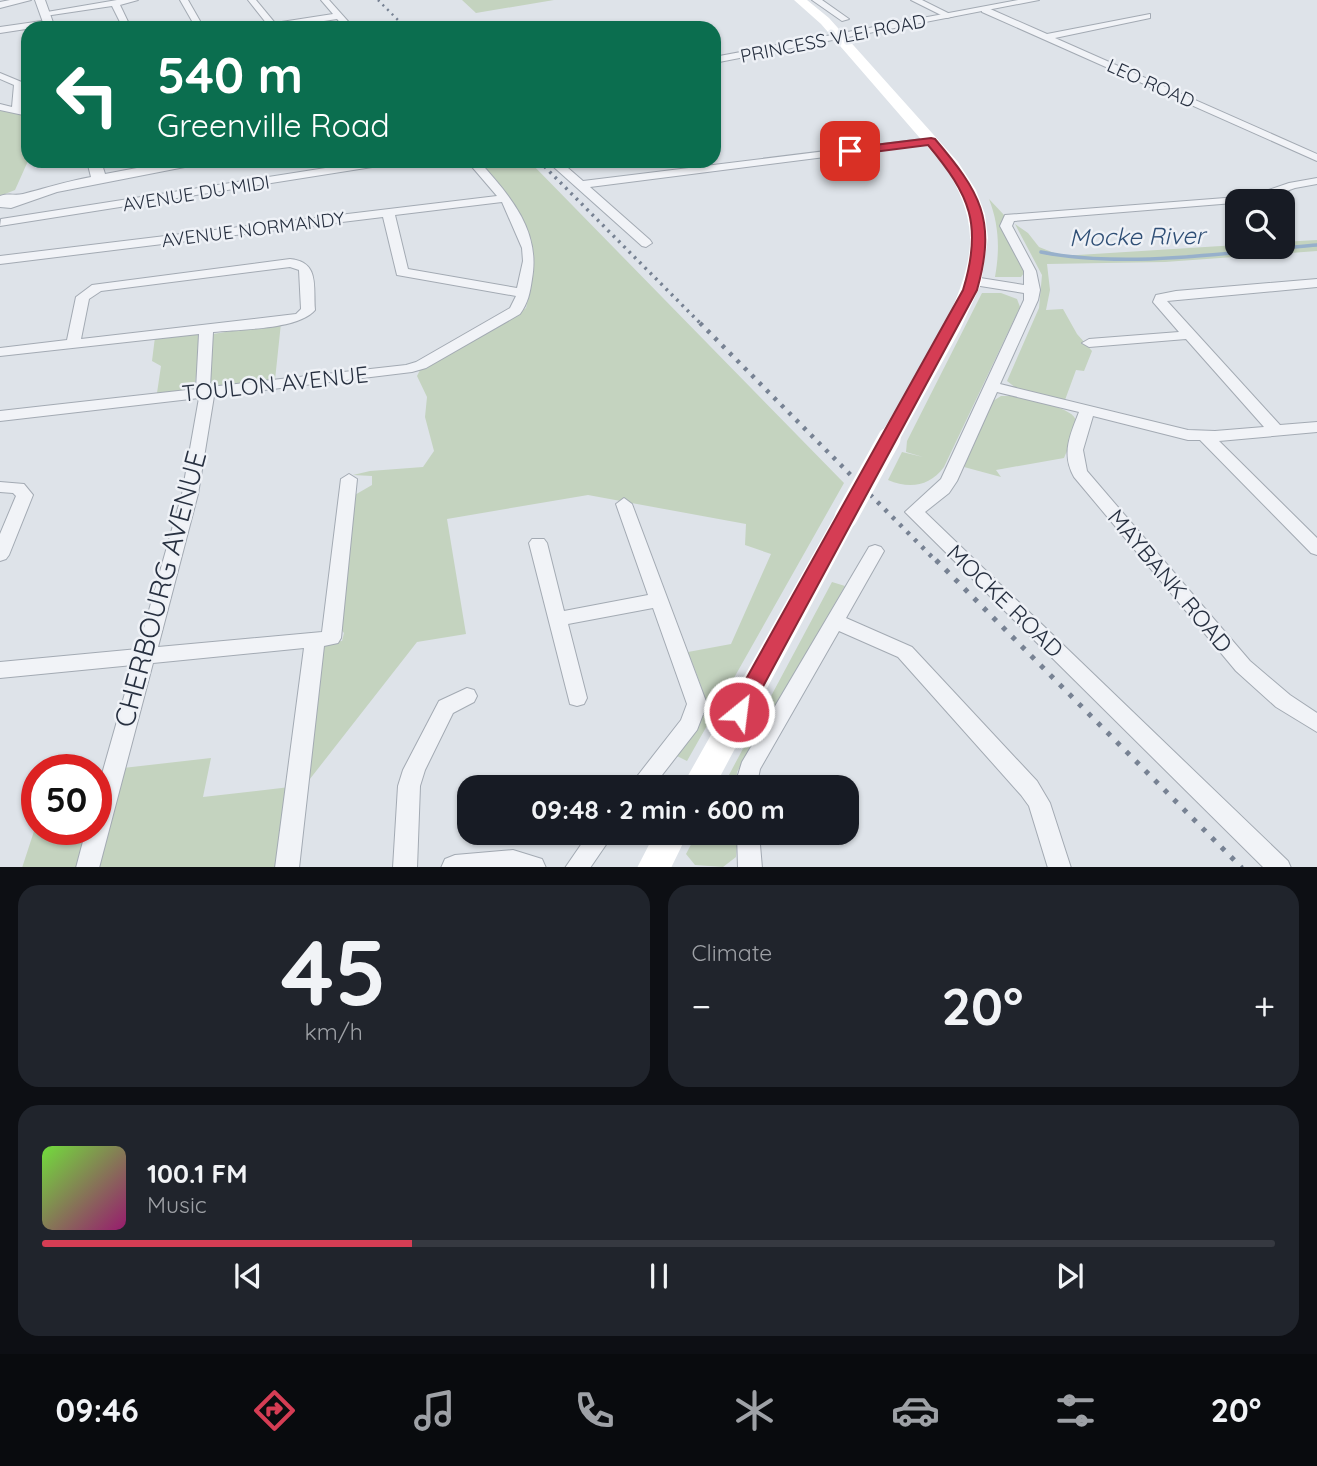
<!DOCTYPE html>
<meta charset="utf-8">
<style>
:root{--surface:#171b24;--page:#20242c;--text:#f1f3f6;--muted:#9ea1a6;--line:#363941;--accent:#d53d54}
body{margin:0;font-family:Quicksand,sans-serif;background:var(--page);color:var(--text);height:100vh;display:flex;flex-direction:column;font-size:26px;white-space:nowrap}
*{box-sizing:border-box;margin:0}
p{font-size:23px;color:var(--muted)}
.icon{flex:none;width:38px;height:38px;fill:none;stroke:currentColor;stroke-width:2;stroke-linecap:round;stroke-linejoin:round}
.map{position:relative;height:867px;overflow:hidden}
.panel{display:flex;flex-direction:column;gap:18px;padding:18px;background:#0d0f14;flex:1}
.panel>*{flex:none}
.guide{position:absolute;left:21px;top:21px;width:700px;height:147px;border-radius:21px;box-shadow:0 2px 5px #0004;background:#0b6e4f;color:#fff;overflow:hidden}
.controls{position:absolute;left:1225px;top:189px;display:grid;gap:14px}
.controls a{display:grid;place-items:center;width:70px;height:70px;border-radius:14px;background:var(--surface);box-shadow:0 2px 5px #0004;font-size:35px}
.speed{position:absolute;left:21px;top:754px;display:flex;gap:14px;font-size:35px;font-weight:700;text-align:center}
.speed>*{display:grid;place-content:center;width:91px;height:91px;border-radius:50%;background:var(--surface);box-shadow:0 2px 5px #0004;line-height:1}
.speed .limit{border:10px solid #d22;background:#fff;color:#111}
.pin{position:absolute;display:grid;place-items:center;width:60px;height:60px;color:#fff;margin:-30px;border-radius:14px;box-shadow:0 4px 10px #0006}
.me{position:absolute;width:77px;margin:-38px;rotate:29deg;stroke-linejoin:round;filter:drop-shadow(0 0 5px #0008)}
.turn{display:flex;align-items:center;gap:24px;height:147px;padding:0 21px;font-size:32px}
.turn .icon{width:91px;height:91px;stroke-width:2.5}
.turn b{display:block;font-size:49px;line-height:60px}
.big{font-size:52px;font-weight:800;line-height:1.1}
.panel .tile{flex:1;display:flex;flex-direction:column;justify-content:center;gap:10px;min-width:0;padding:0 24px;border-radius:21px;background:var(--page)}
.panel .dial{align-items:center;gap:0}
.dial b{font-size:91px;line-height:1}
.song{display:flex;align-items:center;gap:21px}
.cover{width:84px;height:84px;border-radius:10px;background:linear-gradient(135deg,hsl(100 70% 55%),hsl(320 70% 35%))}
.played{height:7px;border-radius:4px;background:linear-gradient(90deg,var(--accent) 30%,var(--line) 30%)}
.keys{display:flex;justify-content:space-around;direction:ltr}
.heat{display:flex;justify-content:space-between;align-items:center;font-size:38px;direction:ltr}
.panel .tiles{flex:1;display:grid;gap:18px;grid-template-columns:1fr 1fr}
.tile:last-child{grid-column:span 2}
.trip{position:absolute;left:457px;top:775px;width:402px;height:70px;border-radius:21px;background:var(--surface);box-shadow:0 2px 5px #0004;font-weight:800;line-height:70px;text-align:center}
.tab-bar{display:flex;height:112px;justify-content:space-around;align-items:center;background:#090b0e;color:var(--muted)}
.tab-bar .icon{width:49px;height:49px}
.tab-bar .on{color:var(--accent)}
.tab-bar b{font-size:32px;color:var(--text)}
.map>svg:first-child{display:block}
</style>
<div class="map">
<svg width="1317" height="868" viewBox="0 0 1317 868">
<rect width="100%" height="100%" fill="#dee3e9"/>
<path fill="#c4d3bf" d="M462 0H554L476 13Z
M0 110 28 116V161L15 190 0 196Z
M511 161H529L844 483 687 761 677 756C714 705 710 710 688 652L731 644 771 554 745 545 746 524 588 495 447 519 466 634 417 642 306 784 319 649 328 642 342 641 344 633 338 626 353 496 372 485V476L353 475 370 471 423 467 434 451 425 417 427 397 417 376 420 370 526 308C529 293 535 275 534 259 533 225 506 190 485 167Z
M989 199 1005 216 1000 226 1023 268 1024 273 1021 277H995C1000 249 999 225 989 199Z
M1015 224 1028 233 1039 247 1062 256 1237 245 1283 247V242L1317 240V251L1165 262 1047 264 1050 290 1046 310 1063 309 1077 334 1092 351 1084 371 1076 370 1065 400 1016 388 1007 381 1039 308 1042 275Z
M1001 293 1017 299 1020 307 944 467C929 487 909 489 888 480L902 452 923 457 906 452 907 441 982 293Z
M281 323 275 380 217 386 208 383 213 334Z
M199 334 201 336 195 384 186 390 157 393 161 366 152 361 155 337Z
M1011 396C1024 399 1075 407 1076 421 1077 432 1068 448 1064 458L996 470 1001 477 964 467 993 401 1001 396Z
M832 582 845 586 737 772 736 787 722 788Z
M211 758 203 797 290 787 279 867 96 868 123 768Z
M37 822V830H88L78 867 22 868Z
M697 833H738L736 857 723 867 695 865 686 854Z"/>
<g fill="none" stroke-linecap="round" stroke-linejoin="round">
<path stroke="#97b0cb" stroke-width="3.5" d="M1041 252C1125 269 1231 252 1317 245"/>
</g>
<path fill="#b5bcc6" d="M766 833H807L808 845 766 844Z"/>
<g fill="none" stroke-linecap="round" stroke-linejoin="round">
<defs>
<path id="minor" d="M117 0H138L120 5 131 28H123L112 6 45 16 41 13Z
M180 0H188L204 28H196Z
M248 0H256L275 23 333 14 321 0H329L354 28H345L337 19 278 28H255L267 24Z
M812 0H822L849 19 842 21Z
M911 0H922L954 16 947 18Z
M982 8H988L1047 34 1150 14V18L1055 38 1317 154V161L982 12Z
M49 20 53 23 52 25 0 33V27Z
M0 73 24 83V103L21 109 28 110V116L0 110V104L12 107 14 85 0 79Z
M931 138 935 139V143L590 187 650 240 652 243 646 247 642 246 547 161H560L583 181Z
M370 161H397L391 164 0 226 1 219Z
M467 161H479C509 195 541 230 532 279 530 293 528 303 520 314L426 368 412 372 214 396 198 494 158 647 322 632 341 479 349 474 357 479 341 638 338 643 324 646 299 868H275L304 648 153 663 99 868H76L86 830H96V795L133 665 0 678V662L138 649 182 494 199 398 0 421V411L196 389 199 334 0 356V348L67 340 76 297 92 285 290 259C320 262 313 286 315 310 298 330 239 329 213 332L210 387 406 365 416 362 510 308 516 296 397 275 383 217 0 264V256L497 196ZM502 202 522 248 523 261 517 288 408 269 395 215ZM290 267 299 270 301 309 296 314 81 339 89 299 101 291Z
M1317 178V184L1295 188 1258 201 1014 221 1012 226 1036 271 1040 290 1038 300 1000 384 1188 430 1215 431 1264 427 1186 339 1089 347 1082 343 1089 339 1179 332 1153 302 1156 295 1176 291 1317 279V287L1167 301 1280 425 1317 422V432L1219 441 1317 538V555L1311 553 1200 440H1188L1093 416 1083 450 1087 471 1250 661 1290 695 1317 713V732L1276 707 1236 671 1074 477C1061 454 1070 435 1079 412L997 392 957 481 949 493 925 512 1288 861 1291 868H1264L905 512 941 479 1024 300V293L974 285 967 281 974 277 1024 285V271L1000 226 1005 215 1251 196 1289 183Z
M0 482 24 484 33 495 9 555 6 559 0 561V534L16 496 13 493 0 492Z
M624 498 632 504 707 704 697 730 652 788H628L681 720 687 704 653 608 568 624 587 698 584 704 577 706 570 704 529 543 532 539H544L547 543 564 611 648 595 616 504Z
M875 545 881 547 884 551 846 618 912 647 1037 781 1050 803 1071 868H1048L1029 806 1021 795 898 657 839 631 760 769 756 788H734L742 762 869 547Z
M467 688 474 690 477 696 474 702 453 713 425 770 420 786 417 868H393L398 786 403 770 439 701Z
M589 833H614L590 868H565Z
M737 833H759L762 868H738Z"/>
<path id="tertiary" d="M10 0H31L0 8V2Z
M35 0H45L55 28H45Z
M1018 0H1039L714 63V57Z
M87 161H101L105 174 174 161H202L195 165 57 192 11 208 0 207V196C8 193 15 196 23 194 46 188 68 181 91 177Z
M513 850 542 859 546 868H441L445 859 455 855Z"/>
</defs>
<use href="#minor" stroke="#a3aab3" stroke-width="2"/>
<use href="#tertiary" stroke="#a3aab3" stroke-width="2"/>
<use href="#minor" fill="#f1f3f7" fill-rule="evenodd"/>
<use href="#tertiary" fill="#f1f3f7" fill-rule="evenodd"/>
<path fill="#fff" fill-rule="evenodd" d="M794 0H807L829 18 958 162 976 190 985 214 988 238 981 284 960 330 900 439 897 444H881L878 439C908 387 972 297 970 237 969 211 959 189 945 167L821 24Z
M846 509 855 511 858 517 714 788H681L834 517 837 511Z
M655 833H688L671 868H637Z"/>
<path stroke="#778293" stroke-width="2.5" stroke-dasharray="2 4.5" stroke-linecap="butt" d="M378 0 406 28"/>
<path stroke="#778293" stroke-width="3.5" stroke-dasharray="2.5 5" stroke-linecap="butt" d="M539 161 702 325"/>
<path stroke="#778293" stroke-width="4.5" stroke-dasharray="3.5 7" stroke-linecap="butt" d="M700 323 937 562"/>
<path stroke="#778293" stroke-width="5" stroke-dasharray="4.5 9" stroke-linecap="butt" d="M936 560 1242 868"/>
<path stroke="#fff" stroke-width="23" d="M846 517 889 439"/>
</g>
<path fill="#d53d54" stroke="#8a2837" stroke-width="2" d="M931 138 935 139C980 192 997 219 977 290L746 718 739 720 731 718 728 712 731 706 963 290C983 225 970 195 928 145L850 155 844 151 850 148Z"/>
<g text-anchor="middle" stroke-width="5" stroke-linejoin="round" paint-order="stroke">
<g font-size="19" fill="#273040" stroke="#eef1f6">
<text transform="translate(833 38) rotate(-11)" y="7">PRINCESS VLEI ROAD</text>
<text transform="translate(1151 83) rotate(24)" y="7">LEO ROAD</text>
<text transform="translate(196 193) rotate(-9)" y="7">AVENUE DU MIDI</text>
<text transform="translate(253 229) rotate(-7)" y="7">AVENUE NORMANDY</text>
</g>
<g font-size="23" fill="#273040" stroke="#eef1f6">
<text transform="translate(275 384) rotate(-6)" y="8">TOULON AVENUE</text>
<text transform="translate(1170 581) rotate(50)" y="8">MAYBANK ROAD</text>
<text transform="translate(1005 601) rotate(44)" y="8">MOCKE ROAD</text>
</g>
<g font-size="24" font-style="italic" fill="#2f4f76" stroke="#eef1f6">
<text transform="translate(1137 237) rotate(-1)" y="8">Mocke River</text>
</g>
<g font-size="28" fill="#273040" stroke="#eef1f6">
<text transform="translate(160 589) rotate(-75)" y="10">CHERBOURG AVENUE</text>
</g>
</g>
</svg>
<div class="controls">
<a><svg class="icon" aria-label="search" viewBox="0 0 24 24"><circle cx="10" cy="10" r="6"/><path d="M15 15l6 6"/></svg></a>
</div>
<div class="speed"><div class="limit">50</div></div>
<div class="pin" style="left:850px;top:151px;background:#d93025"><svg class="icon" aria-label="arrive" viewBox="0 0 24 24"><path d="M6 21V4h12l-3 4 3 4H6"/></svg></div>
<svg class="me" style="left:739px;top:712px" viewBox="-20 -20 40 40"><circle r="17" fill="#d53d54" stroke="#fff" stroke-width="3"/><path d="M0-11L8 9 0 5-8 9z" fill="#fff"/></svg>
<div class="trip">09:48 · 2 min · 600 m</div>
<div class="guide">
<div class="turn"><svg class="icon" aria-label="left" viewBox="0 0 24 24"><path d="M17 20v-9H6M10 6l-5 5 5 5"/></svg><div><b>540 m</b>Greenville Road</div></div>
</div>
</div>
<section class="panel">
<div class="tiles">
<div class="tile dial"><b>45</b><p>km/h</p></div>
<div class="tile"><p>Climate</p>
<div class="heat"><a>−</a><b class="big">20°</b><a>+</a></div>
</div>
<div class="tile">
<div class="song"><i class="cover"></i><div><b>100.1 FM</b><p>Music</p></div></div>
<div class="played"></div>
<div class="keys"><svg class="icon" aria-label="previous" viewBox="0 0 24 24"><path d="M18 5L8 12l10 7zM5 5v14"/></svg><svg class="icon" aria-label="pause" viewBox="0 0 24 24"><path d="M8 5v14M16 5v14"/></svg><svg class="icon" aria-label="next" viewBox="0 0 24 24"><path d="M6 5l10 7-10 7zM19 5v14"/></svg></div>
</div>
</div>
</section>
<nav class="tab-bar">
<b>09:46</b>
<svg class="icon on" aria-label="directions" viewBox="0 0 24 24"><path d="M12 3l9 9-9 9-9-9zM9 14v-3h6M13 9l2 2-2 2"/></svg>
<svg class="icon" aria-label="music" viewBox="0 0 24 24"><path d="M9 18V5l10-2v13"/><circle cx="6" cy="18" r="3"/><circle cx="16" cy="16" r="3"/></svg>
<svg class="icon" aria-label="phone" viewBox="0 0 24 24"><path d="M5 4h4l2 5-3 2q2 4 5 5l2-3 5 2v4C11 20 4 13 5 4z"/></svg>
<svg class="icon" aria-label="climate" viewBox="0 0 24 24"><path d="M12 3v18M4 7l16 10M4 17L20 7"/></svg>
<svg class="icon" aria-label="car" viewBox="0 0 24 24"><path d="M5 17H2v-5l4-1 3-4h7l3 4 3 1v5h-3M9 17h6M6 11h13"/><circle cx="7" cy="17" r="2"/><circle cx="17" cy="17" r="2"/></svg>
<svg class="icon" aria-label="filters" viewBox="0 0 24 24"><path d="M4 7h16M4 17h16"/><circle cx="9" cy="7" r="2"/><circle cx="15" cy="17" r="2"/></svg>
<b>20°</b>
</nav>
